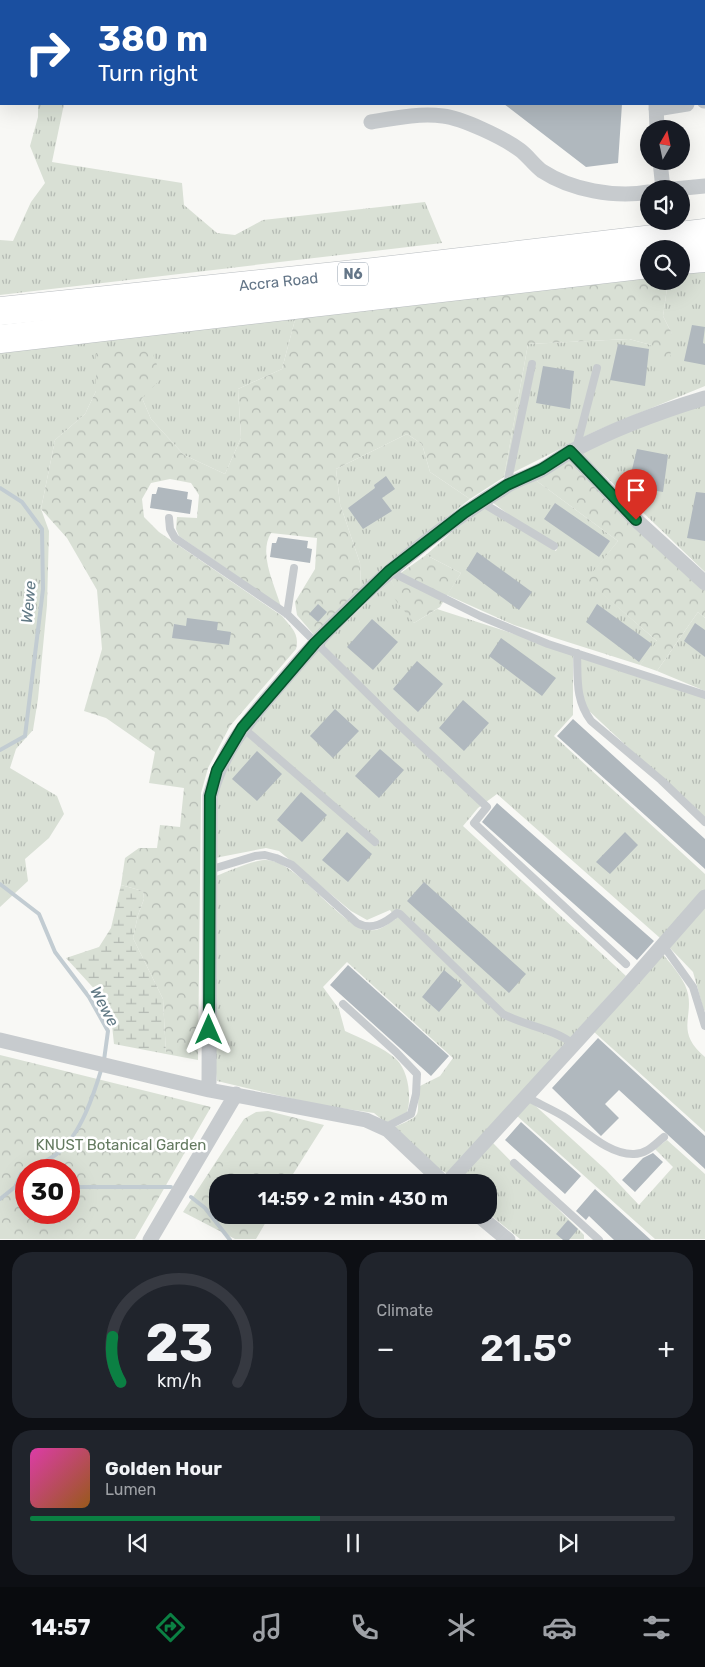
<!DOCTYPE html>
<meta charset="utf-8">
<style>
:root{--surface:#171b24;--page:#20242c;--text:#f1f3f6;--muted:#9ea1a6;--line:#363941;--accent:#0b8043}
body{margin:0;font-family:Rubik,sans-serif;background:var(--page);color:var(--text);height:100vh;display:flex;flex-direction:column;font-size:19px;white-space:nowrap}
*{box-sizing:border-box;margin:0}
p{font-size:16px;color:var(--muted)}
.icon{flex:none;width:28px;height:28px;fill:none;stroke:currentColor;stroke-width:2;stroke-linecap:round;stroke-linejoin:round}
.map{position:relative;height:1240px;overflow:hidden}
.panel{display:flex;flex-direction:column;gap:12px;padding:12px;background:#0d0f14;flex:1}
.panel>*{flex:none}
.banner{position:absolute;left:0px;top:0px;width:705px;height:105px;box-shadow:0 5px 20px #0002;background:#1a4fa0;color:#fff;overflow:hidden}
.needle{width:32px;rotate:9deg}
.controls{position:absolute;left:640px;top:120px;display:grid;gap:10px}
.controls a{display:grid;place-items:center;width:50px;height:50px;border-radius:50%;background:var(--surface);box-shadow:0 5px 20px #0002;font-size:25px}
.speed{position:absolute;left:15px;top:1159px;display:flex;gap:10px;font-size:25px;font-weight:700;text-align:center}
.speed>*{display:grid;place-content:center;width:65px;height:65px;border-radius:50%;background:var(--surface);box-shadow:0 5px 20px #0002;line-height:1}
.speed .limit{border:8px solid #d22;background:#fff;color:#111}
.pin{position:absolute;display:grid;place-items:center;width:42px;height:42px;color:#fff;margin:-51px -21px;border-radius:50% 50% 50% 0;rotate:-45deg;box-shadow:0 0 5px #0007}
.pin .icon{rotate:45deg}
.me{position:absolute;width:55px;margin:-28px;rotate:0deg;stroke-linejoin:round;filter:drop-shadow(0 0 4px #0008)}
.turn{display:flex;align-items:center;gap:18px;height:105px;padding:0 15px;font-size:22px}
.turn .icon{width:65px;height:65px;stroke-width:2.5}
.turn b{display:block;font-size:35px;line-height:42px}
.big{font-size:38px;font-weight:600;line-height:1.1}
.panel .tile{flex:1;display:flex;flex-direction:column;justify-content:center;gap:8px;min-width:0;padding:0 18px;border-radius:20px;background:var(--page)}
.panel .dial{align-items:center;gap:0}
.dial svg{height:130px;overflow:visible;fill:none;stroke:var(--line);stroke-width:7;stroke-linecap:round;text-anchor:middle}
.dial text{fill:var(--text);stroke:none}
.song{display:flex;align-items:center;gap:15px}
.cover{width:60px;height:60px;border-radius:8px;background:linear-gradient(135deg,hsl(320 70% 55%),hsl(30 70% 35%))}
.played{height:5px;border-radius:2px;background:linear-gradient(90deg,var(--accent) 45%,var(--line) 45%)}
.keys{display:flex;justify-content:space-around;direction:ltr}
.heat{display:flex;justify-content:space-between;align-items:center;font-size:28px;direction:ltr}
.panel .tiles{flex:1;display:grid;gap:12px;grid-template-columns:1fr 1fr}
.tile:last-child{grid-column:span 2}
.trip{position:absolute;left:209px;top:1174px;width:288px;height:50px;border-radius:20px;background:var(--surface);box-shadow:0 5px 20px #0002;font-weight:600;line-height:50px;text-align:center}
.menu{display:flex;height:80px;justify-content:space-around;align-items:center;background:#090b0e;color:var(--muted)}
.menu .icon{width:35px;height:35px}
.menu .selected{color:var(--accent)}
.menu b{font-size:22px;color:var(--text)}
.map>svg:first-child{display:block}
</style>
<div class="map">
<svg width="705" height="1240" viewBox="0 0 705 1240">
<defs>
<pattern id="grass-tufts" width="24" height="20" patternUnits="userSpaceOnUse" patternTransform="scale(1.25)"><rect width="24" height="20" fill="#d9e0d5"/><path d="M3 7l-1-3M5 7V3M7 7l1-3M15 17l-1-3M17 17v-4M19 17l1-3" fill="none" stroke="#b4bab3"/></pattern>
<pattern id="forest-crowns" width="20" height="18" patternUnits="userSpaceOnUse" patternTransform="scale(1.25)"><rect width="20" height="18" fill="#d9e0d5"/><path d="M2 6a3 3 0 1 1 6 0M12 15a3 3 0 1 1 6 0" fill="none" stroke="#b4bab3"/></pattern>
<pattern id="wetland-marsh" width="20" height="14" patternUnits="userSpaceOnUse" patternTransform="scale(1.25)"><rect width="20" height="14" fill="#d9e0d5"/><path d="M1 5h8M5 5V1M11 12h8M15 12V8" fill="none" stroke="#b4bab3"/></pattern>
</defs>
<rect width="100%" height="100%" fill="#f8f8f5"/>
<path fill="url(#grass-tufts)" d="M38 104H64L52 162 182 183 184 205 217 233 235 235 263 220 425 202 442 243 0 295V240L13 241 31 202 45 183 30 146 38 117Z
M705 272V386L598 430 504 477 528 344 629 339 651 345 672 334 663 316 668 281H681V274Z
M297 312 282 369 238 389 241 438 225 474 184 455 151 419 142 398 96 353V391L85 414 55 440 41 509 49 531 47 605 38 699 33 730 16 749 10 768 57 796 64 814 49 838 25 859 28 881 0 907V345Z
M705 403V572L580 452 652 418Z
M407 434 422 444 430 472 470 499 412 544 361 588 360 563 340 504 336 469Z
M534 479 618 541 587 580 658 642 640 665 514 625 447 595 461 573 426 555 454 530 485 507 556 551 558 546 532 532 492 502Z
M391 580 414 623 437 609 573 653V715L554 736 705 874V890L660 938 497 794 478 808 463 826 626 976 448 1174 437 1168 392 1128C428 1113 414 1118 420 1086L440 1076 453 1058 347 962 323 987 339 1009 345 1031C362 1039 383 1047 397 1060 408 1071 412 1097 407 1112L386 1123 374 1113 319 1105 217 1081 215 1065 216 876C228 871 252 861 264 860 299 857 347 941 379 929 385 927 390 922 396 919L390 910 367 920 351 911 279 851 266 848 215 858 216 791 242 740 320 646Z
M698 612 705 618V691L657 671Z
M578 656 705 698V819L588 710 581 697Z
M705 907V1010L704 1011 693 972 668 946Z
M662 953C670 963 680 974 685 985 698 1014 672 1030 705 1057V1132L593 1031Z
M529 1100 606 1170 639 1205 673 1167 655 1149 667 1140 705 1174V1239H655L516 1115Z
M493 1143 584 1235V1239H520L488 1213V1182H461L464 1174Z"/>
<path fill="url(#forest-crowns)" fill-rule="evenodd" d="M649 277V281H668L663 316 672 334 670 360 665 363 652 358 651 345 629 339 528 344 504 477 470 499 430 472 422 444 407 434 336 469 340 504 360 563 361 588 314 635 297 615 295 602 315 569 317 538 271 533C258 554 275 585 281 607L179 536 176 529 177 517 197 518 199 495 191 483 170 479 151 483 142 499 144 517 159 532 282 616C291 627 300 634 296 649L230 726 208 768 201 793 198 1060 166 1054 163 999 133 938 138 915 144 899 143 891 121 885 125 858 139 848H157L160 825 180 827 184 788 149 783 155 752 106 718 84 711 102 649 97 590 67 538 41 509 55 440 85 414 96 391V353L151 349 162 378 142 398 151 419 184 455 225 474 241 438 238 389 282 369 297 312Z
M571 459 705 584V618L698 612 657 671 640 665 657 641 586 580 618 541 534 479Z
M426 555 461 573 440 607 414 623 394 598 395 589 391 580Z
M0 1055 211 1107 135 1239H0ZM26 1170H69V1212H26Z
M268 1111 324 1125 288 1182H218V1215H270L256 1239H235L183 1212 244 1119 256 1112Z"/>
<path fill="url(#wetland-marsh)" d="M121 885 143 891 144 899 138 915 133 938 163 999 166 1054 114 1044 110 1006 66 958 99 947 111 928Z"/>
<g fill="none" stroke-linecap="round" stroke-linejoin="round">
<path stroke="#c2ccd2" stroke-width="4" d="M0 488 22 502 42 529 43 589 25 736 0 750
M0 884 39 914 55 952 89 997 108 1031 104 1060
M27 1170C37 1165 50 1160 58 1153 81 1134 94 1094 102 1067
M15 1187H26
M69 1187H171
M191 1197 205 1208 230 1240
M0 1199 15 1187 21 1174 26 1171"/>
</g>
<path fill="#b0b8be" d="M504 104H622L618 163 586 167Z
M692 325 705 327 703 343 705 344V365L684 361Z
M618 344 649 349 645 386 610 380Z
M543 366 574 371 570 409 536 403Z
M637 449 668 455 663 492 628 486Z
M386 476 395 489 382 498 392 511 363 529 348 508 375 488 374 485Z
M158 487 188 492 187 499 192 500 190 514 150 508 152 494H156Z
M696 492 705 493V541L687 538Z
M555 503 610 541 599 557 544 519Z
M278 537 308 541 307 548 312 549 310 563 270 557 272 543H276Z
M477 552 532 592 519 610 466 570Z
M318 604 327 612 318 622 309 614Z
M597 604 652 644 639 662 586 622Z
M187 618 218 622 217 630 231 632 229 645 172 638 174 624 186 626Z
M372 619 398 642 373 670 347 647Z
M695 623 705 630V657L684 641Z
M501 638 556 678 542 696 489 656Z
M417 661 443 684 418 712 393 689Z
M463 700 489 723 464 751 439 728Z
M335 709 359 731 333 758 310 736Z
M573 719 705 839V869L557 736Z
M380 749 404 770 379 798 355 776Z
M257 751 282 774 257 801 232 779Z
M301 792 327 815 302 842 277 820Z
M497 803 654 941 637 960 482 822Z
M347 832 372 854 348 882 322 860Z
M625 832 638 845 610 874 596 862Z
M424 882 526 974 509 993 407 901Z
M348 965 449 1056 431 1076 330 985Z
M444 970 462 985 439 1012 422 997Z
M598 1038 705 1136V1169L619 1090 605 1104 619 1118 601 1136 552 1088Z
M521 1122 581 1176 565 1194 505 1140Z
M653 1153 663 1162 635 1192 622 1180 643 1158Z
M595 1189 651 1240H614L589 1216 586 1220 576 1211Z
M568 1220 578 1229 569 1240H563L556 1234Z"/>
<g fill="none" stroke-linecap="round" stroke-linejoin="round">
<defs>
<g id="highway">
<path d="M681 260 705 258"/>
<path id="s1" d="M0 311 374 272 705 233"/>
<path d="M0 339 649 264"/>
</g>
</defs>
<use href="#highway" stroke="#b9bdc0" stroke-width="29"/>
<path stroke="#c7cbce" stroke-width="8" d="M576 449 597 368
M507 485 532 364
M481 502 554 546
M169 518 170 529 175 538 287 614 396 722 487 807 474 823 626 964
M389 571 480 616 548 644 705 695
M287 614 294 568
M577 653C578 679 575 699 591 721L661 780 705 822
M242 727 375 842
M209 870 255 856 265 855 276 858 292 865 357 923C372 931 385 923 397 913L400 914 503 1014C525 1026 553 1028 573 1044
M663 945 693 987 705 1026
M343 1004 396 1052 417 1074 416 1094 411 1114 384 1128
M525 1096C537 1103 551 1109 563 1116 584 1129 608 1155 634 1154 647 1154 655 1144 664 1137
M514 1163 599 1240"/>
<path stroke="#c7cbce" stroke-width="15" d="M104 0 109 1
M589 0 592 1
M427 1V0
M654 1V0
M704 101H705
M656 104 657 129
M656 109 687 104
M371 122C395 118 419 113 443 116 462 118 504 138 520 150 528 156 534 165 542 171 571 190 615 198 649 192
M660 161 663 189
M674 189 705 186
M570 451 634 518 705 583
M0 1040 209 1090 366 1120 388 1130 443 1182
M209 1090 210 796C224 745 251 718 284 679 347 604 422 538 505 487 517 479 531 476 543 469 553 463 562 456 572 451 614 429 659 412 705 398
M448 1182 627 986 705 897
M478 1215 508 1240
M150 1240 236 1094"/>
<use href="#highway" stroke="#fff" stroke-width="28"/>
</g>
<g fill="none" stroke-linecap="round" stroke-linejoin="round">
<defs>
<path id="route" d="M209 1030 210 796 217 770 242 728 315 643 389 571 464 513 507 485 542 469 570 451 636 520"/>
</defs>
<use href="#route" stroke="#07532c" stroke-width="12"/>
<use href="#route" stroke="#0b8043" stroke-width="9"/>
</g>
<g text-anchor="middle" stroke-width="5" stroke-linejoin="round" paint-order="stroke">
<rect fill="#fff" stroke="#929fac" stroke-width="1" x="338" y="262.5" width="30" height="23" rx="4"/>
<g font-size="14" font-weight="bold" fill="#647688">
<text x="353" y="279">N6</text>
</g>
<g font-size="15" fill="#647688" stroke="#fff">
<text dy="5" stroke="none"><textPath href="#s1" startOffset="280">Accra Road</textPath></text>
</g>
<g font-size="15" fill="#647a60" stroke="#fff">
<text x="121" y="1150">KNUST Botanical Garden</text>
</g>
<g font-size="16" font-style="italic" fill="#607884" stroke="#fff">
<text transform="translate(28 602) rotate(-85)" y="6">Wewe</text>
<text transform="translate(105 1006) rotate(62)" y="6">Wewe</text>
</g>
</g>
</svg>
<div class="controls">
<a><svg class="needle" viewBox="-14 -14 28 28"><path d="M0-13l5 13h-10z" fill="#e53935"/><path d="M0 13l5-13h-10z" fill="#9ea1a6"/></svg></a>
<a><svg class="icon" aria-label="sound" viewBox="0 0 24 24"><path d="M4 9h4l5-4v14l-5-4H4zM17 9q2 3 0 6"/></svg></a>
<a><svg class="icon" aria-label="search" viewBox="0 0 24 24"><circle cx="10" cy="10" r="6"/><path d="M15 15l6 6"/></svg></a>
</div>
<div class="speed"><div class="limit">30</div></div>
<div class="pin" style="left:636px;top:520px;background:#d93025"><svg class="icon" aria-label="arrive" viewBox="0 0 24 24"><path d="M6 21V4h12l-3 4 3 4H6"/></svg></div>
<svg class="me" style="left:209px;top:1030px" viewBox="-20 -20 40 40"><path d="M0-17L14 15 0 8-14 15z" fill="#0b8043" stroke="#fff" stroke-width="4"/></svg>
<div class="trip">14:59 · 2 min · 430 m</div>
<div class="banner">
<div class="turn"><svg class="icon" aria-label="right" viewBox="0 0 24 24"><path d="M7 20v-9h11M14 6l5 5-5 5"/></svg><div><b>380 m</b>Turn right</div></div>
</div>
</div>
<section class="panel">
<div class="tiles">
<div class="tile dial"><svg viewBox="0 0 100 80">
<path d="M14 69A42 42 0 1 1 86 69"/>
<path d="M14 69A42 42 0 0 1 9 41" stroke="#0b8043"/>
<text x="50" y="56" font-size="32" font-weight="700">23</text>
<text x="50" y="72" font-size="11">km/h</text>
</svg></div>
<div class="tile"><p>Climate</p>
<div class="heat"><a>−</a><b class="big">21.5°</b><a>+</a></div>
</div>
<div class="tile">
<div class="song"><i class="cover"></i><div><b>Golden Hour</b><p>Lumen</p></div></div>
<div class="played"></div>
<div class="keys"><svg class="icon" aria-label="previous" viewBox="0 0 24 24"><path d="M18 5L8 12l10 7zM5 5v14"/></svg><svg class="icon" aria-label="pause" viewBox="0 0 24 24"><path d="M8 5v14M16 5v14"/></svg><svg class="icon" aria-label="next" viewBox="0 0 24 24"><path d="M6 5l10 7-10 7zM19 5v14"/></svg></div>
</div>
</div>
</section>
<nav class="menu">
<b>14:57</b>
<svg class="icon selected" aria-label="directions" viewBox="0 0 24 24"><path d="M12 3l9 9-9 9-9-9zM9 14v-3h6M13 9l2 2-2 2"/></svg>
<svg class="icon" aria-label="music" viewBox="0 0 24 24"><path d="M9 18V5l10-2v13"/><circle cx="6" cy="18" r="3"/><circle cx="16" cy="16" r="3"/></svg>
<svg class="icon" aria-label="phone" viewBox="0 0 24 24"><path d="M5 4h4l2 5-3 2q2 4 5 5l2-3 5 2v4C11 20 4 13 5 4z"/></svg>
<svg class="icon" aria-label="climate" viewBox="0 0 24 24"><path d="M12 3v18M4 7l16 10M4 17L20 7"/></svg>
<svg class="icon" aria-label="car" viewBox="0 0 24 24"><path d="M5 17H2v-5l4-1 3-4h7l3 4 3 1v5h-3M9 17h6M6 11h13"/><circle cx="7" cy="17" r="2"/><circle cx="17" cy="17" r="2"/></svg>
<svg class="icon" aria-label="filters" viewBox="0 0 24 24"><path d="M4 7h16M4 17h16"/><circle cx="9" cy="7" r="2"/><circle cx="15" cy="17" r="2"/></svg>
</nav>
